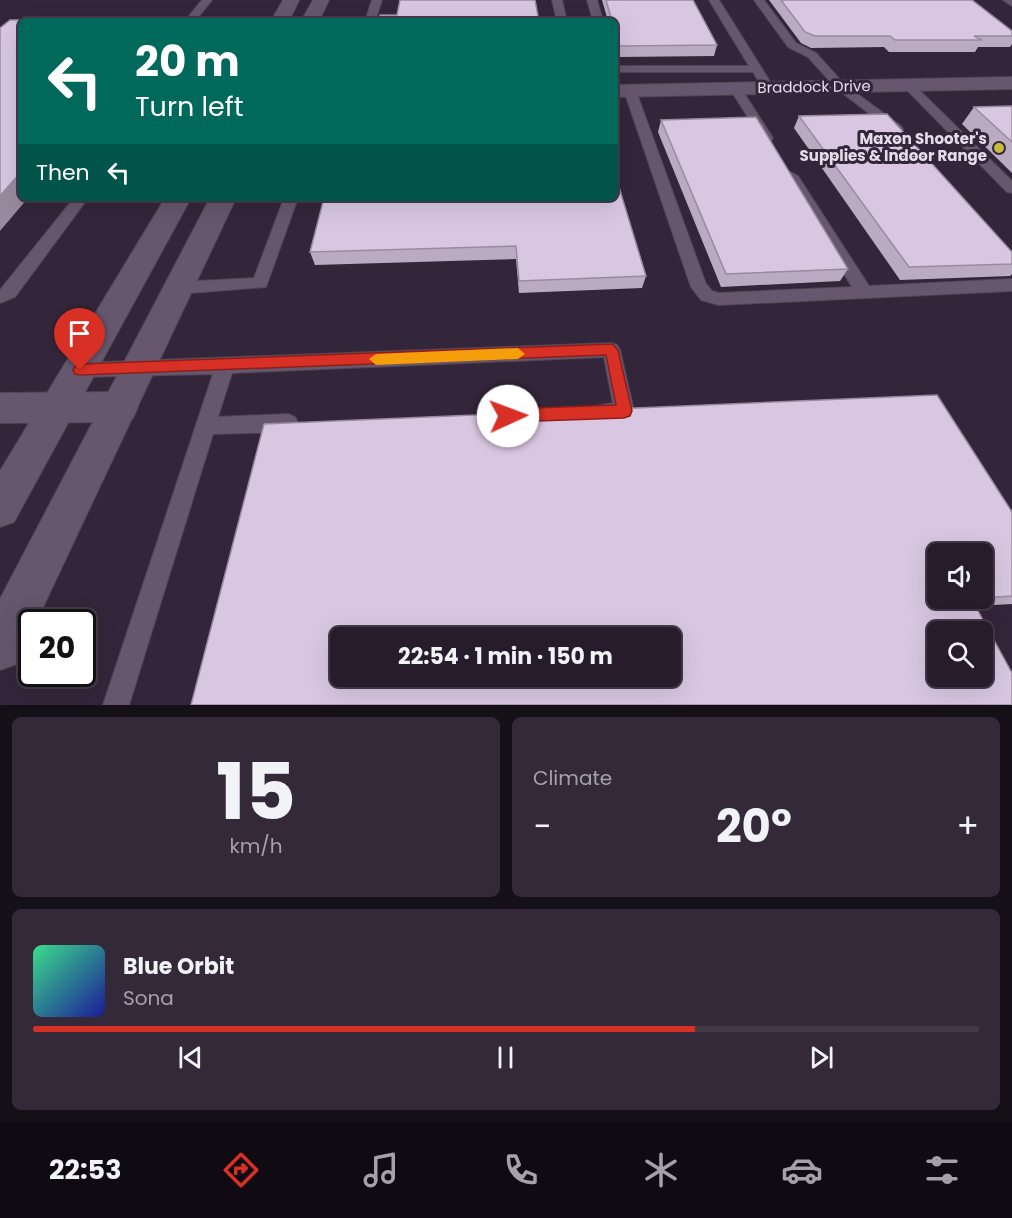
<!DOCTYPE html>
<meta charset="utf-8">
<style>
:root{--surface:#271c2c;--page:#332938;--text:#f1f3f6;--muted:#a4a1a9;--line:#433a48;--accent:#d93025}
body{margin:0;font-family:Poppins,sans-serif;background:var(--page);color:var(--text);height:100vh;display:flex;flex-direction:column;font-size:22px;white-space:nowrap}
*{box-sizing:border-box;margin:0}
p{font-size:20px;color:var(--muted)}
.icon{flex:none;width:33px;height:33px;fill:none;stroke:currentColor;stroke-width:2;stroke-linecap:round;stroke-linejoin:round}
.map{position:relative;height:705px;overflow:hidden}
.drawer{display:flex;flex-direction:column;gap:12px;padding:12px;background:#150f18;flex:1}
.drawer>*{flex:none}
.top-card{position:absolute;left:18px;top:18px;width:600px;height:183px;border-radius:9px;box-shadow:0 6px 24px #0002,0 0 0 2px var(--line);background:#00695c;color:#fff;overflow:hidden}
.buttons{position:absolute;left:927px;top:543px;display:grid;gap:12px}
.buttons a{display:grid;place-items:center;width:66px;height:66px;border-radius:9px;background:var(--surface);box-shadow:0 6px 24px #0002,0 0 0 2px var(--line);font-size:30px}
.speed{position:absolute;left:18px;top:609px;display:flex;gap:12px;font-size:30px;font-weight:700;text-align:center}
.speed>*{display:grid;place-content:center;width:78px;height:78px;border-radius:50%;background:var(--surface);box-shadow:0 6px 24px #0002,0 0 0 2px var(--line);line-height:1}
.speed .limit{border:3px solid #111;border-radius:9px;background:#fff;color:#111}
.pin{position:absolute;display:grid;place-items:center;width:51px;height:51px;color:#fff;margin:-62px -26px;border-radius:50% 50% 50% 0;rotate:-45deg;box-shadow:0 0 6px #0007}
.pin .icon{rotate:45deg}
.me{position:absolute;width:66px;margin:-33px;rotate:88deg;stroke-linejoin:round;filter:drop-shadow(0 0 4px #0008)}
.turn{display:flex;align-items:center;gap:21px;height:126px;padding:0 18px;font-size:27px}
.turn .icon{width:78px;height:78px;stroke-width:2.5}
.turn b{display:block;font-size:42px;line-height:51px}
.then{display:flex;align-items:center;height:57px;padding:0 18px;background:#0003;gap:12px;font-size:22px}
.big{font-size:45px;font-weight:700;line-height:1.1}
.drawer .widget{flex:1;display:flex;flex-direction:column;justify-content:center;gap:9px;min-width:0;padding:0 21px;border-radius:9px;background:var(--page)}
.drawer .dial{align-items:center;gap:0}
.dial b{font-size:78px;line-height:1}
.song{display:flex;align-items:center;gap:18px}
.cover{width:72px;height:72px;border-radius:9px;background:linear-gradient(135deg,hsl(150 70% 55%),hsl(240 70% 35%))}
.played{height:6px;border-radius:3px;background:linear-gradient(90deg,var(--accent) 70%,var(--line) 70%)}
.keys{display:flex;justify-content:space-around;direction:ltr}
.heat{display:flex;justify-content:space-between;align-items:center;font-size:33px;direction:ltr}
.drawer .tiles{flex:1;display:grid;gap:12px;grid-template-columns:1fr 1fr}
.widget:last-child{grid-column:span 2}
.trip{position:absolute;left:330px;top:627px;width:351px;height:60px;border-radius:9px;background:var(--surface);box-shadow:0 6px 24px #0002,0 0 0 2px var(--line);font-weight:700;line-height:60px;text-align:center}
.tab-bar{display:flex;height:96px;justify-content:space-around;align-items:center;background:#100b12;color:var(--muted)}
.tab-bar .icon{width:42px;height:42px}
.tab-bar .selected{color:var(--accent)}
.tab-bar b{font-size:27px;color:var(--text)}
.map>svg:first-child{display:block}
</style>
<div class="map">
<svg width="1012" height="705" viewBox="0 0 1012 705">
<rect width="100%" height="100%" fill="#34263a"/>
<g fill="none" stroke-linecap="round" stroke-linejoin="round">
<defs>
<path id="service" d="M202 0H212L195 21H185Z
M372 0H382L375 21H365Z
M552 0H562L567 21H557Z
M587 0H597L603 21H593Z
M709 0H719L774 88 772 90H764L753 72H615V66H749Z
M754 0H764L796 43 816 53 844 84 901 126 903 129 901 132H893L836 88 808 57 788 47Z
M1003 0H1012V6Z
M908 82 912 83 1012 181V193L1007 192 904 87V83Z
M736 86 740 87 773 138 771 141 767 142 761 138 730 89Z
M630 88 636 91 706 284 712 291 719 293 852 287 784 176 791 172 798 176 869 286 1012 279V291L719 305 701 300 691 287 624 91Z
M74 198H88L15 297 0 303V290Z
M284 198H298L266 287 178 294 172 292 170 288 172 284 178 282 254 278Z
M611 343 617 345 620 350 634 411 631 417C620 421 607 422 596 418L593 412 596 406 613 403 604 357 232 373 218 417 288 414 295 417 298 423 295 429 288 432 213 434 129 705H103L213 374 80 377 73 375 71 370 73 365 80 363Z"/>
<path id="minor" d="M1012 77V89L615 97V85Z
M120 392 133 396 138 407 133 418 120 422 0 423V393Z"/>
<path id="secondary" d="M283 0H299L289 21H271Z
M313 0H329L319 21H301Z
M165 198H191L14 522 0 527V471Z
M210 198H236L36 622H32V632L17 664 0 670V599Z"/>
</defs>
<use href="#service" stroke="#504555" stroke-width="2"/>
<use href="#minor" stroke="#504555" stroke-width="2"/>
<use href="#secondary" stroke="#504555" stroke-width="2"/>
<use href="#service" fill="#66576e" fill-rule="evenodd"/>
<use href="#minor" fill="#66576e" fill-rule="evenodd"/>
<use href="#secondary" fill="#66576e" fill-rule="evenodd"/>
</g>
<path fill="#bbabc2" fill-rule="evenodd" d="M602 0H693L717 45 714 56 618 57 615 46V21H608Z
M769 0H972L1012 31V44L1010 47H978L975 52H889L884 47 811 48 801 43Z
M1012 106V173L962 124 974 107Z
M799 116 1012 252V274L1010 276 900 280 794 128Z
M661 120 848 269 840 281 721 287 658 132Z
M324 198 646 276 642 288 519 293 516 259 315 265 310 252Z
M937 395 1012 512V604L975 606 1012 673V705H191L264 424ZM938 554H982V598H938ZM938 632H982V676H938ZM340 638H670V676H340Z"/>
<path fill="#988b9e" d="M21 172V198H28L0 231V196Z"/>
<path fill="#d9c7e2" stroke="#988b9e" stroke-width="1.5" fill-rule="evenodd" d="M400 0H535L539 21H379L380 15H397Z
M606 0H693L717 45 620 46 615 30V21H612Z
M781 0H972L1012 31V36H974L982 40H895L890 36H815L805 32Z
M159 19 157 21H21V172L0 196V28L10 20Z
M1012 106V142L974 107Z
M887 114 1012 252V264L909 267 799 116Z
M756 117 848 269 726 274 661 120Z
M615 174 646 276 519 281 516 246 310 252 324 198H615Z
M937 395 1012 512V596L982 598V554H938V598H971L1012 673V705H191L264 424ZM938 632H982V676H938ZM340 638H670V676H340Z"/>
<path fill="#d93025" stroke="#8d1f18" stroke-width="1.5" d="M612 344 618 350 632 411 630 416 624 418 508 422 503 420 501 416 503 411 508 409 616 405 606 355 80 375 75 374 73 370 75 366 80 364Z"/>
<path fill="#f59e0b" d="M518 348 525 354 518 359 376 365 369 359 376 354Z"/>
<circle fill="#c6bb3c" stroke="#34263a" stroke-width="2" cx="999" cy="148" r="6"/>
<g text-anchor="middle" stroke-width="6" stroke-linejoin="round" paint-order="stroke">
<g font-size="15" fill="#e5ddea" stroke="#34263a">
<text transform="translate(814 87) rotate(-1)" y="5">Braddock Drive</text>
</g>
<g font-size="15" font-weight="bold" fill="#e5ddea" stroke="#34263a" text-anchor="end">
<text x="987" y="144">Maxon Shooter's<tspan x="987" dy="17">Supplies &amp; Indoor Range</tspan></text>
</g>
</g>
</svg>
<div class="buttons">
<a><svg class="icon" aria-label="sound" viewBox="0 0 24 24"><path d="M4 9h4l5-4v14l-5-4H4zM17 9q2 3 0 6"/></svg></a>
<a><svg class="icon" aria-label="search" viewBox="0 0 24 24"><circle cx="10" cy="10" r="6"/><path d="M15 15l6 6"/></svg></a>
</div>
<div class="speed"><div class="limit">20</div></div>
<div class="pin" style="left:80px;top:370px;background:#d93025"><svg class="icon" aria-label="arrive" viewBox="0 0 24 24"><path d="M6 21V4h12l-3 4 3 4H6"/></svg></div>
<svg class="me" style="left:508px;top:416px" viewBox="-20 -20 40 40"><circle r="19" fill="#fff"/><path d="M0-13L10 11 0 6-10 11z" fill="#d93025"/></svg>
<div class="trip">22:54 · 1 min · 150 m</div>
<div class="top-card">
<div class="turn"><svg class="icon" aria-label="left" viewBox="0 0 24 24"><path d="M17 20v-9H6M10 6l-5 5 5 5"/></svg><div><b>20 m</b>Turn left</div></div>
<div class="then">Then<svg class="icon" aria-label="left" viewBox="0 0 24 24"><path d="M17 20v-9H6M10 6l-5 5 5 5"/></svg></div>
</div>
</div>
<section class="drawer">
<div class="tiles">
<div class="widget dial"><b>15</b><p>km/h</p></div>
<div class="widget"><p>Climate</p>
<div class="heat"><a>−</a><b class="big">20°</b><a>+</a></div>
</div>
<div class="widget">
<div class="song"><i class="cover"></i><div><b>Blue Orbit</b><p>Sona</p></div></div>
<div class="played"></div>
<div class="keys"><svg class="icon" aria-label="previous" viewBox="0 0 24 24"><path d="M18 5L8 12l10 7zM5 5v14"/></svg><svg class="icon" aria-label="pause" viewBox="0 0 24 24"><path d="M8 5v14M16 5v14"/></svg><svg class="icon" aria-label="next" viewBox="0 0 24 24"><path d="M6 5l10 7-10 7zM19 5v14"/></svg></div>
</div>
</div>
</section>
<nav class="tab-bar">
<b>22:53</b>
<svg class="icon selected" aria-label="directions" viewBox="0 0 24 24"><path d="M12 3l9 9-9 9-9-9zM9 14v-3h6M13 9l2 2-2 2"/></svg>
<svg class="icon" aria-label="music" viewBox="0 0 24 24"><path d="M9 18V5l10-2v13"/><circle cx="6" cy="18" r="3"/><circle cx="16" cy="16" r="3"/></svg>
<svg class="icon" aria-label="phone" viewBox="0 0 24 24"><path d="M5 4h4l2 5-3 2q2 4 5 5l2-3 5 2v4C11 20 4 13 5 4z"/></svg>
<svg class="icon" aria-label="climate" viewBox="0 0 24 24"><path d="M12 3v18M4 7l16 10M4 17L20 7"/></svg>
<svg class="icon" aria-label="car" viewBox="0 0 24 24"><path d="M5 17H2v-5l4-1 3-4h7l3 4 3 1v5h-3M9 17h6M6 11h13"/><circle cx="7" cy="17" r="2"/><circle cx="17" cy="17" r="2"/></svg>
<svg class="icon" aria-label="filters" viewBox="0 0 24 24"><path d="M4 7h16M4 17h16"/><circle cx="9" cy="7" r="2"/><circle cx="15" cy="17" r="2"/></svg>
</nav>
